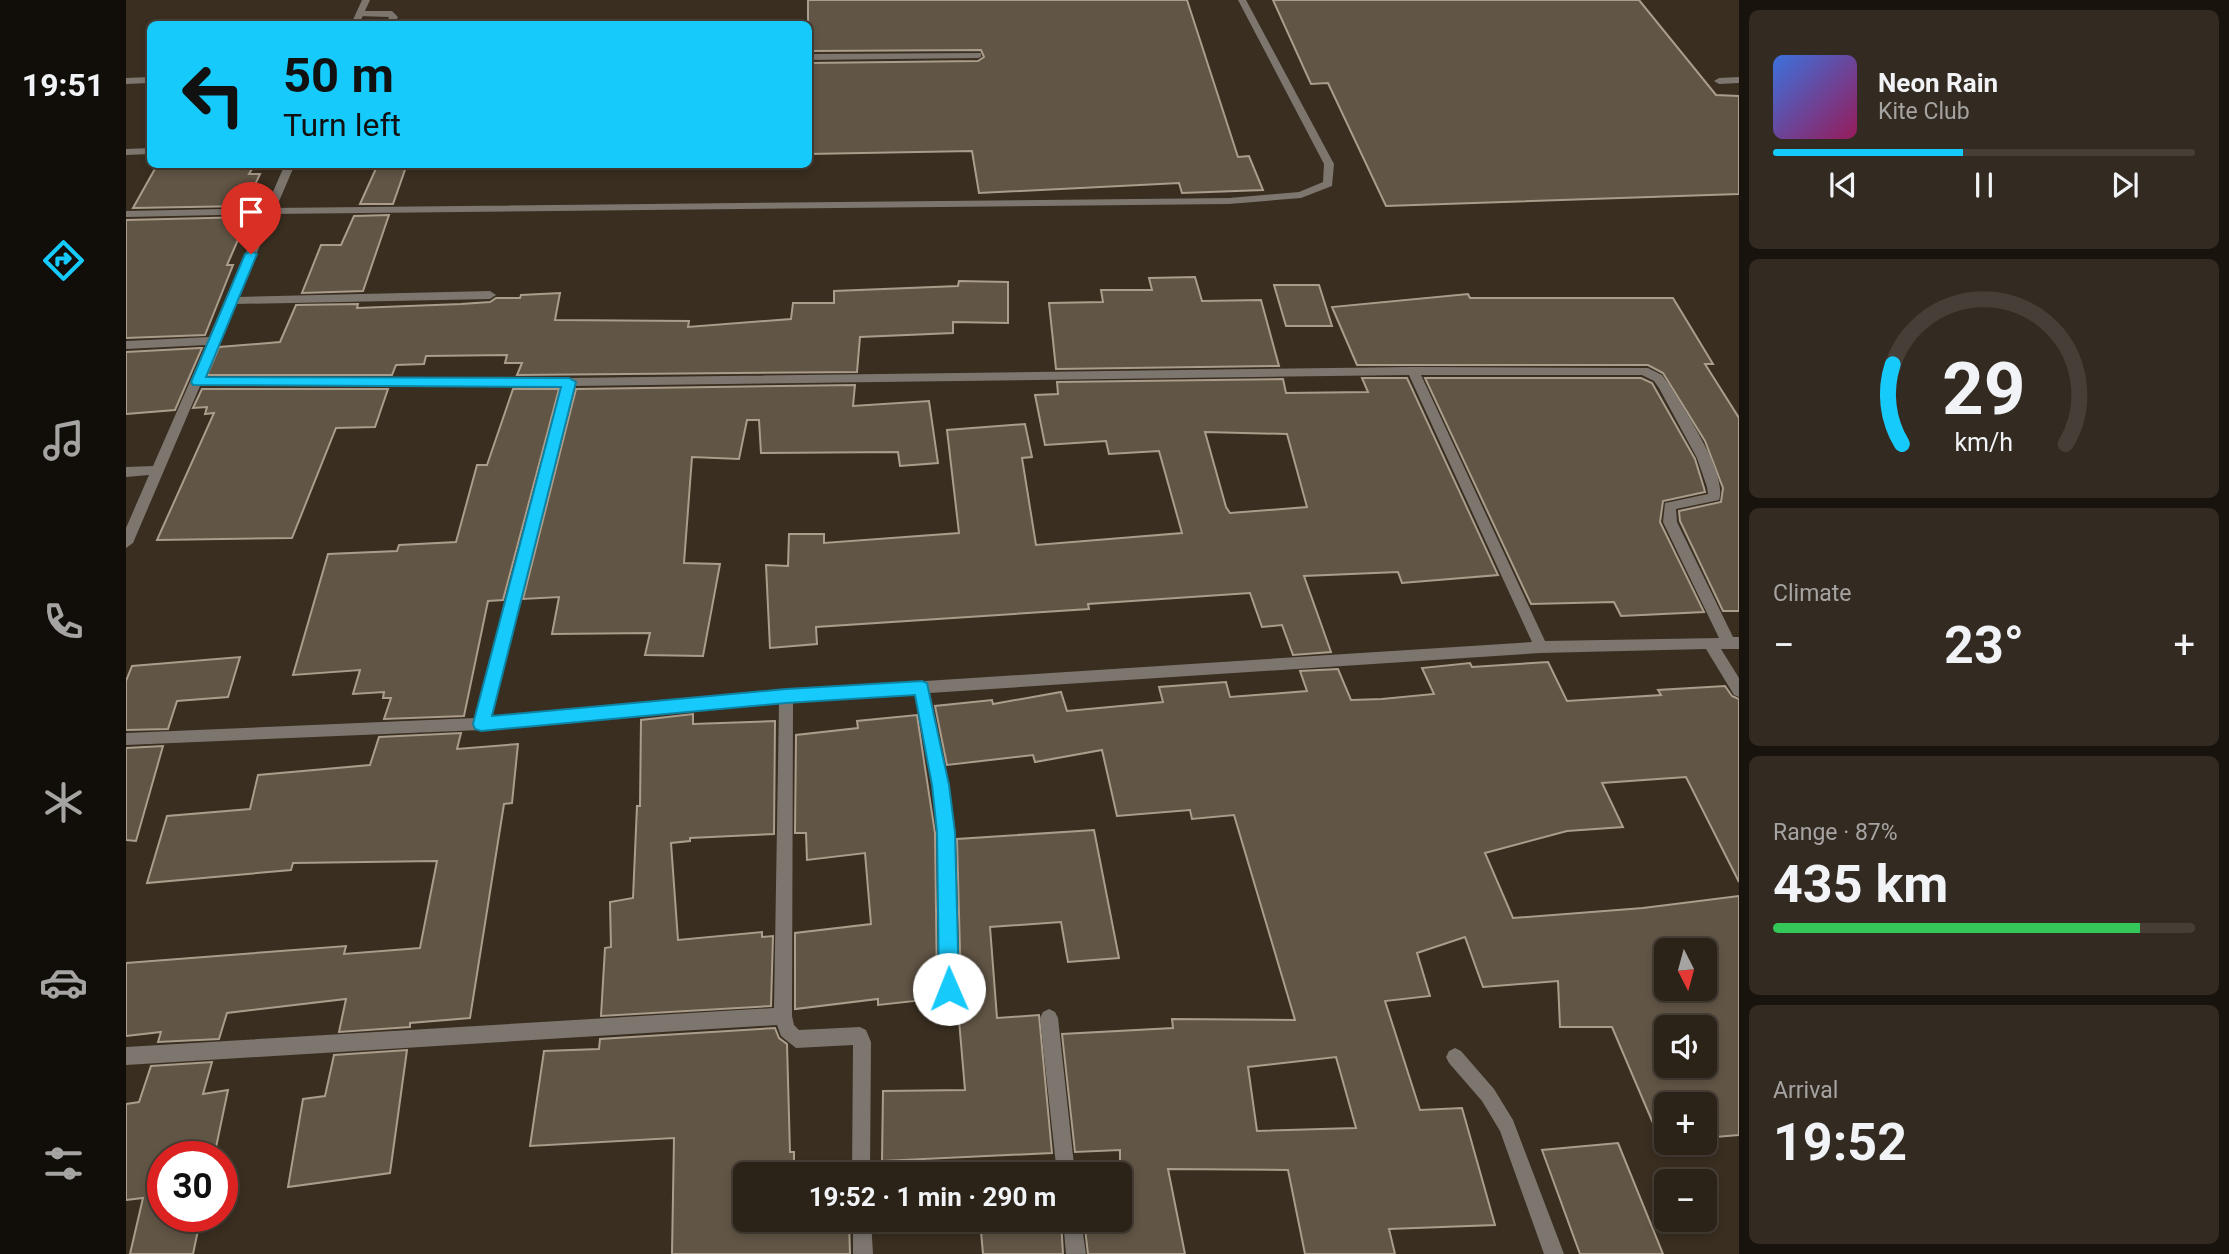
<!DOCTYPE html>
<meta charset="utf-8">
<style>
:root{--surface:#2b2218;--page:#332a21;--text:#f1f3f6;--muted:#a6a4a2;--line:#473f37;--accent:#16cafb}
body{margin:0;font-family:Roboto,sans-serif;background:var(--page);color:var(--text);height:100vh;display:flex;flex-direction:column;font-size:26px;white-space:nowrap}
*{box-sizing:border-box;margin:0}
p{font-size:23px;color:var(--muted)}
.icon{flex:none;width:38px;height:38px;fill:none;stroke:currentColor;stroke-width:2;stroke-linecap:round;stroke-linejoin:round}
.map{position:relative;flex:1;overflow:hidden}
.sheet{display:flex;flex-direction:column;gap:10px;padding:10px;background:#18130d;width:490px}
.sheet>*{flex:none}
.hud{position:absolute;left:21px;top:21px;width:665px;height:147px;border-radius:10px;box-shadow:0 4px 10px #0003,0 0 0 2px var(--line);background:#16cafb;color:#111;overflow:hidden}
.needle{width:46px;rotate:174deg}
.tools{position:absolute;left:1528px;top:938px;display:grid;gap:14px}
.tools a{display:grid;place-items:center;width:63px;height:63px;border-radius:10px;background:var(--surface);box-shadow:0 4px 10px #0003,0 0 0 2px var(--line);font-size:35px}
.speed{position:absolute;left:21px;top:1141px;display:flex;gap:14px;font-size:35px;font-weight:700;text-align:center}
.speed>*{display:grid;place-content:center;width:91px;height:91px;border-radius:50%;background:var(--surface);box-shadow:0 4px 10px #0003,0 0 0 2px var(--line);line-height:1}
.speed .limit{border:10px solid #d22;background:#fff;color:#111}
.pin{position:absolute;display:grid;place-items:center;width:60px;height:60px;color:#fff;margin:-72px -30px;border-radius:50% 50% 50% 0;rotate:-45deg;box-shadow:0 0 7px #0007}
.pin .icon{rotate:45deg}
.me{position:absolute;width:77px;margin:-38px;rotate:359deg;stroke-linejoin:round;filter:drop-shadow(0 0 5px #0008)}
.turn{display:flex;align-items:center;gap:24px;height:147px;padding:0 21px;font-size:32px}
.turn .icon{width:91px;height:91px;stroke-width:2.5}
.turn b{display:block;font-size:49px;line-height:60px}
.big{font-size:52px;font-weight:700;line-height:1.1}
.sheet .card{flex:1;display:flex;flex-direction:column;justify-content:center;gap:10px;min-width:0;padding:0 24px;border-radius:10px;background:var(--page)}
.sheet .dial{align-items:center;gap:0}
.dial svg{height:182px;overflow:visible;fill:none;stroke:var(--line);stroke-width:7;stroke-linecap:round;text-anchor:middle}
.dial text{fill:var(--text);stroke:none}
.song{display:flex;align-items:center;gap:21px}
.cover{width:84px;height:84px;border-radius:10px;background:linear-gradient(135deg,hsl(220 70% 55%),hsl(330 70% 35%))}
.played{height:7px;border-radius:4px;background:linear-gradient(90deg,var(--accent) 45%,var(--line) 45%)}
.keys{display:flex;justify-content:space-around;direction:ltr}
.heat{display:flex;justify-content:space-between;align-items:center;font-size:38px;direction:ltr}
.charge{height:10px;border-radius:5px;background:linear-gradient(90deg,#34c759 87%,var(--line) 0)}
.trip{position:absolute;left:607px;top:1162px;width:399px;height:70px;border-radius:10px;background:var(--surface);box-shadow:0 4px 10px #0003,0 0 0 2px var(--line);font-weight:700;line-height:70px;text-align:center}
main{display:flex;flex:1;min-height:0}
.dock{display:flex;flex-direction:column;width:126px;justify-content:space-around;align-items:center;background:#110e0a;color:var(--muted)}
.dock .icon{width:49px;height:49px}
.dock .on{color:var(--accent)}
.dock b{font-size:32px;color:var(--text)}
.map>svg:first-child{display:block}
</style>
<main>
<nav class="dock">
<b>19:51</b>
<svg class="icon on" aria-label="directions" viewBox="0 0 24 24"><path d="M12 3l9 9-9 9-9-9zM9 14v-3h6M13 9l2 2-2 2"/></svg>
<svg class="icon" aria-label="music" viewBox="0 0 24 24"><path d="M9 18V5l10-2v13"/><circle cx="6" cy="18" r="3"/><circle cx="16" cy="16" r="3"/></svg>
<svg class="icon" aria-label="phone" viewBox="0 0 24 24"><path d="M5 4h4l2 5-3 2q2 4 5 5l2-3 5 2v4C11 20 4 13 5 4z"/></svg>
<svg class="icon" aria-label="climate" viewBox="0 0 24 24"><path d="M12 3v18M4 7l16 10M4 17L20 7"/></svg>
<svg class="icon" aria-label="car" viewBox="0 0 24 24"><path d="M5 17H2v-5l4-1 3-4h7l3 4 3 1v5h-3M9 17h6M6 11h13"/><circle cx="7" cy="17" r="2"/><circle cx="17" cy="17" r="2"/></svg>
<svg class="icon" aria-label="filters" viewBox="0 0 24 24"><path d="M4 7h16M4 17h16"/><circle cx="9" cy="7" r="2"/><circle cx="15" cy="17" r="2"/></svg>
</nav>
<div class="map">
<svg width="1613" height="1254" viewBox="0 0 1613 1254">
<rect width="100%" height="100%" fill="#392e20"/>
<path fill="#615545" stroke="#aa9d8b" stroke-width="2" fill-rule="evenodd" d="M682 0H1061L1112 157 1123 156 1137 190 1056 193 1053 183 853 193 846 151 682 154V63L852 61 858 57 855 50 682 51Z
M1147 0H1513L1590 95 1613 96V194L1260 206 1202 83 1185 84Z
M60 164H129L123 174H134L119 206 7 208 30 167Z
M252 164H281L267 204H234Z
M263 215 237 291 176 293 195 245H215L228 216Z
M122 217 101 265H107L79 335 0 338V220Z
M1069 277 1076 301 1135 300 1153 366 930 369 923 303 977 302 975 290H1026L1023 278Z
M833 281 882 282V323L827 322V333L734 337 731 372 391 375 396 363H379L381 355 300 356 298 364 270 365 266 375H81L93 347 154 342 170 305 232 304 231 308 335 304 364 302 370 298H394L395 295 434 293 429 320 563 321 562 327 665 319 667 303H708V291L832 286Z
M1148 285H1193L1206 326H1160Z
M1342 294 1344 298H1547L1587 364H1579L1613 418V611H1597L1554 521 1553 511 1595 502 1597 488 1579 441 1537 373 1522 365H1231L1206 307Z
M74 348H76L49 410 0 414V352Z
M1236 378H1281L1372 575 1276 583 1272 572 1178 576 1205 652 1167 655 1156 625 1136 627 1124 593 962 604 963 609 690 627 691 644 644 648 640 565 662 566 663 534H698V543L833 533 821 430 899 424 906 457 896 458 910 545 1056 533 1033 451 983 454 980 441 919 445 909 395 932 394 931 382 1157 379 1160 393 1242 392ZM1079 432 1161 434 1181 507 1104 513 1100 507Z
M1299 378H1515L1526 383 1569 459 1578 488 1579 492 1537 501 1534 522 1578 612 1495 616 1488 602 1405 604Z
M729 385 727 406 803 401 812 463 774 466 772 452 635 453 633 420H621L613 459 566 457 558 563 594 564 577 656 519 655 524 633 426 634 433 597 397 599 450 389Z
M76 389H262L249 427 210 428 166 538 31 540 88 413 79 414 81 407 67 408Z
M387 389H433L377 600 362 601 338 716 258 719 265 698H257L258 692 227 694 234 670 167 675 202 554 271 551 273 545 330 542 351 465H361Z
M114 657 102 697 51 701 42 729 0 730V681L6 666Z
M1422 662 1441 701 1535 695 1532 690 1599 686 1606 696 1613 699V882L1560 777 1476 783 1497 827 1441 831 1359 853 1387 918 1517 908 1613 896V1135L1578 1138V1104H1540V1142H1535L1486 1027H1434L1432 981 1357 987 1339 937 1291 953 1304 996 1259 1001 1294 1110 1336 1108 1369 1225 1263 1229 1269 1254H1179L1162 1170 1042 1169 1059 1254H962L958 1220H994V1150L949 1152 936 1034 1047 1028 1046 1019 1169 1020 1108 815 1066 819 1064 810 991 816 976 750 909 762 907 755 821 765 809 706 866 700 867 704 935 692 941 711 1037 702 1033 687 1100 682 1104 697 1181 691 1174 671 1212 669 1225 700 1256 699 1308 694 1296 668 1344 663 1346 667ZM1540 950H1578V989H1540ZM1540 1027H1578V1066H1540ZM1210 1057 1230 1128 1131 1131 1122 1067Z
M567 714V724L649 721 648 834 564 838V841L545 843 552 940 636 932V937L647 936 645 1006 475 1016 479 948 485 947 484 902 507 898 511 806H514L515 720Z
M791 715 809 833 811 989 817 998 752 1005V999L669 1009V933L745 924 739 853 681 860 680 833H669L670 735 732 728 731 721Z
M335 733 331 749 392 744 386 803 378 804 344 1018 284 1023V1027L213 1032 220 999 101 1013 93 1039 32 1042 35 1032 0 1036V963L220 946 218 954 294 948 311 861 167 863 165 870 21 883 41 816 124 809 132 775 244 765 253 737Z
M37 746 10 841 0 840V748Z
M968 830 993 958 942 962 935 922 864 927 871 1018 913 1015 926 1153 756 1161 757 1091 839 1090 831 997 835 989 831 839Z
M649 1028 653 1038 661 1044 664 1152H668V1174H620V1220H723L724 1254H546L548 1138 404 1146 418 1051 473 1049 474 1039Z
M281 1050 264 1173 162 1187 177 1099 199 1096 208 1055Z
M86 1062 77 1094 102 1090 88 1157H37V1216H75L67 1254H4L17 1198 0 1200V1104L13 1102 25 1066Z
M1492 1143 1537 1254H1454L1416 1150Z
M854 1220H935L937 1254H857Z"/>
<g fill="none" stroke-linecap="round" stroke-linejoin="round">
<path fill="#7c766f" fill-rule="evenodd" d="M1112 0H1120L1208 164 1206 186 1175 198 1103 204 144 214 139 211 144 208 1103 198 1173 192 1197 182 1198 164Z
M234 11H266L272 17 268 24H260L263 17 231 16V12Z
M855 53V57L852 58 682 60V54Z"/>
<path fill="#7c766f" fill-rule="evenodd" d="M236 0H244L233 24H225Z
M24 77V83L0 84V78Z
M1613 77V83L1593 84 1588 81 1593 78Z
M24 148V154L0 155V149Z
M159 164H169L112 297 364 291 370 295 364 299 109 304 77 378H443L1287 367 1522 368 1536 375 1544 386C1558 410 1602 474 1593 500L1550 509 1551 522 1607 637H1613V649H1595L1613 678V697L1608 695 1580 649 1415 653 804 693 819 766 828 832 832 989 829 995 823 997 817 995 814 989 812 832 803 766 790 694 667 702 666 1016 668 1025 673 1030 734 1027 740 1030 745 1042 744 1174H726L727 1045 670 1048 655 1036 651 1025 0 1065V1047L648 1008 653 703 355 730 0 745V733L349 718 436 386H74L7 543 0 548V528L23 475 0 477V467L27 466 80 345 0 349V341L83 337 137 214 0 217V211L140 208ZM1283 375 1406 642 660 690 364 717 448 386ZM1295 375H1516L1528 381 1533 388 1571 458 1581 487 1582 494 1539 503 1537 522 1593 638 1419 641Z
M923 1009 929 1012 932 1018 949 1174H931L914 1018 917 1012Z
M1329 1048 1335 1051 1368 1089 1387 1120 1438 1254H1418L1374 1131 1356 1101 1323 1063 1320 1057 1323 1051Z
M727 1220H745L747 1254H727Z
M937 1220H955L960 1254H940Z"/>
</g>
<path fill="#16cafb" stroke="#0e83a3" stroke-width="2" d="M125 251 131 254 80 377 443 378 450 382 366 716 660 689 796 681 801 683 823 785 829 832 833 989 830 996 823 999 816 996 813 989 811 832 806 785 789 695 660 703 355 731 349 729 347 724 435 387 67 385 65 382 119 254Z"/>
</svg>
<div class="tools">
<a><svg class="needle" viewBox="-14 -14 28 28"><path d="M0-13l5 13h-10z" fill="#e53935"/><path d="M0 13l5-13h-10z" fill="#a6a4a2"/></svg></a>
<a><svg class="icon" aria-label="sound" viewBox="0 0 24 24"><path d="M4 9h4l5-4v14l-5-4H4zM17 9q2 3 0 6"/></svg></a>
<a>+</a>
<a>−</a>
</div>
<div class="speed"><div class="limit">30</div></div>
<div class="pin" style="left:125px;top:254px;background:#d93025"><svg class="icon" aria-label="arrive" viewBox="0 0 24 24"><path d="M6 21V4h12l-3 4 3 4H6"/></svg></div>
<svg class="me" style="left:823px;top:989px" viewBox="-20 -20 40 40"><circle r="19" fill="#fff"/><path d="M0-13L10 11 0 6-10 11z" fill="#16cafb"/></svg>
<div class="trip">19:52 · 1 min · 290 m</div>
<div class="hud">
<div class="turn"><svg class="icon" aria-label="left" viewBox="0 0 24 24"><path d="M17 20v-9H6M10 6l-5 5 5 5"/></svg><div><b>50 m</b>Turn left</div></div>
</div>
</div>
<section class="sheet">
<div class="card">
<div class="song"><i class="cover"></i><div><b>Neon Rain</b><p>Kite Club</p></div></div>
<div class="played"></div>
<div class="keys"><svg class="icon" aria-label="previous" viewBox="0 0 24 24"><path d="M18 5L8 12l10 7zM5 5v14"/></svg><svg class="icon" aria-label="pause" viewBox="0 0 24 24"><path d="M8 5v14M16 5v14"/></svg><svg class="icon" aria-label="next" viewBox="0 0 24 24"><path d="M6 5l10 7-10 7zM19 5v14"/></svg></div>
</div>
<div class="card dial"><svg viewBox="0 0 100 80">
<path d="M14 69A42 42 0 1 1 86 69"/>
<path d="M14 69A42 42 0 0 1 10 34" stroke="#16cafb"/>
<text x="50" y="56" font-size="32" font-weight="700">29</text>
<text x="50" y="72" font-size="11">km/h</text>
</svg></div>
<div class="card"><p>Climate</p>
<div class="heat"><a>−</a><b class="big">23°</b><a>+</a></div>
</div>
<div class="card"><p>Range · 87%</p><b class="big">435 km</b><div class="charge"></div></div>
<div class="card"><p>Arrival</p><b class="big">19:52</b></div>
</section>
</main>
